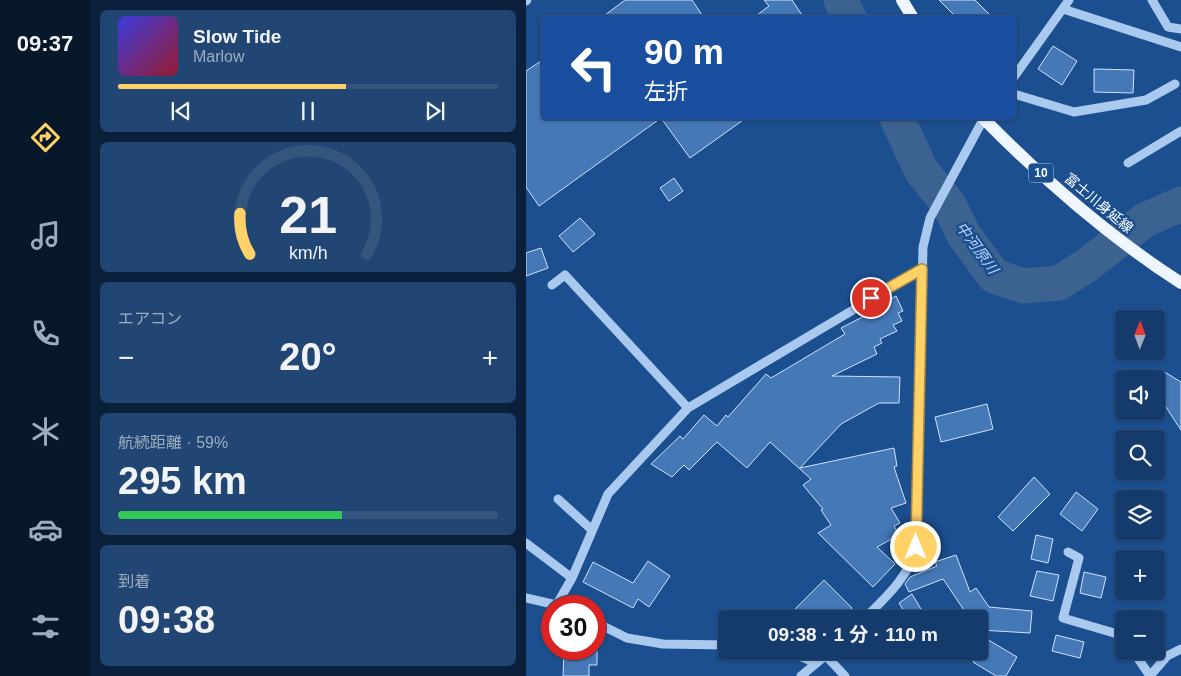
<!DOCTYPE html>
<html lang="ja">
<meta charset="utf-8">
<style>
:root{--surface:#143b6b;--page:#214673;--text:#f1f3f6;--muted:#9dadc1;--line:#33557e;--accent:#ffd166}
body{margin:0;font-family:Helvetica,"Noto Sans JP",sans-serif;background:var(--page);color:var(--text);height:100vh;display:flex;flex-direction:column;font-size:19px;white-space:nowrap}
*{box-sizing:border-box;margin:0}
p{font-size:16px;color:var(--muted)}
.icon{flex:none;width:28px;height:28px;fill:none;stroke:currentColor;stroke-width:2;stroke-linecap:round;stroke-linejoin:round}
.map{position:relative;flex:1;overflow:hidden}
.side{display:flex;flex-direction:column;gap:10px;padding:10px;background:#0b203b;width:436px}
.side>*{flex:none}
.top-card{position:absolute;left:15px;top:15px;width:475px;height:105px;border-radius:5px;box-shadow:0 1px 4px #0004,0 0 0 1px var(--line);background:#1a4fa0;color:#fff;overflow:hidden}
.needle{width:32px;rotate:1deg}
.controls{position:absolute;left:589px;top:310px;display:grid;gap:10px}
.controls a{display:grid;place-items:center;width:50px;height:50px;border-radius:5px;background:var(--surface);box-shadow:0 1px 4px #0004,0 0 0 1px var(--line);font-size:25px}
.speed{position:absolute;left:15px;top:595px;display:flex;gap:10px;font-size:25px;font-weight:700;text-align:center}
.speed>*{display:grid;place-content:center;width:65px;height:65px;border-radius:50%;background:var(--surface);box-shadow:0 1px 4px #0004,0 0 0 1px var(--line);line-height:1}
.speed .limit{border:8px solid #d22;background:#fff;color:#111}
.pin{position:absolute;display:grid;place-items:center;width:42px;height:42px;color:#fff;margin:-21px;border:2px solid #fff;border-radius:50%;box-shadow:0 1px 5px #0007}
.me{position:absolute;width:55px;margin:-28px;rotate:0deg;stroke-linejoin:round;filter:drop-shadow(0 0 4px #0008)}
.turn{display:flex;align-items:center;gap:18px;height:105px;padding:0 20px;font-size:22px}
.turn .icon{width:65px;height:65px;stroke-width:2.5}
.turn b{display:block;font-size:35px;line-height:42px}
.big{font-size:38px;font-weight:700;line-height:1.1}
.side .card{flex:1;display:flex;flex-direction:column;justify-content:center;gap:8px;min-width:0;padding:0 18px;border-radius:8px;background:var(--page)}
.side .dial{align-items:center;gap:0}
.dial svg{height:130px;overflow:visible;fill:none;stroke:var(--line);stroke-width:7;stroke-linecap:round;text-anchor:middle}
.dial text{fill:var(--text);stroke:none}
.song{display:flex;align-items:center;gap:15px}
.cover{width:60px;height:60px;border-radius:8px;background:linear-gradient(135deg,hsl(240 70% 55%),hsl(350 70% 35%))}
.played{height:5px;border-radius:2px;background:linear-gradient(90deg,var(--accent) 60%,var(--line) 60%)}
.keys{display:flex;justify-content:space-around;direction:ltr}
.heat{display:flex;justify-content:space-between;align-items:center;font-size:28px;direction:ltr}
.charge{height:8px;border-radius:4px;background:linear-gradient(90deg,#34c759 59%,var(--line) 0)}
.trip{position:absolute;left:192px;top:610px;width:270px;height:50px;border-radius:5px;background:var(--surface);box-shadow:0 1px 4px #0004,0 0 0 1px var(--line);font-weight:700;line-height:50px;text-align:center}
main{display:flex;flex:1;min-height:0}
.dock{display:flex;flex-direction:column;width:90px;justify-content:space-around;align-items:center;background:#08182b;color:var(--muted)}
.dock .icon{width:35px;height:35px}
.dock .selected{color:var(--accent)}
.dock b{font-size:22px;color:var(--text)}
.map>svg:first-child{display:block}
</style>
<main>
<nav class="dock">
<b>09:37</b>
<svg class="icon selected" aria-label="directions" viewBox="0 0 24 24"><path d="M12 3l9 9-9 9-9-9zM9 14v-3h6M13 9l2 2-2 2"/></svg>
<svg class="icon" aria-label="music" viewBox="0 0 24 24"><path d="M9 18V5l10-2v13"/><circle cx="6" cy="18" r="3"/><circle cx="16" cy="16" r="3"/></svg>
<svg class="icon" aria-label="phone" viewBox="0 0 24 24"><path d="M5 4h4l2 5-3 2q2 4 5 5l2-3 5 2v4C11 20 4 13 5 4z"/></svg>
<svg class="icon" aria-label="climate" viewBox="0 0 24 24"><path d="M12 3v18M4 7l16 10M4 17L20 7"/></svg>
<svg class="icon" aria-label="car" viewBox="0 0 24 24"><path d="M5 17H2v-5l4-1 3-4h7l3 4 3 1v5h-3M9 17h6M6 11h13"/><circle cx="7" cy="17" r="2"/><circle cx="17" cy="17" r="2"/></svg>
<svg class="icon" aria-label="filters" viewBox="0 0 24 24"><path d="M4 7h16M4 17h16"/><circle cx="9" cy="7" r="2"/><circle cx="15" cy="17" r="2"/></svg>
</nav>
<section class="side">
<div class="card">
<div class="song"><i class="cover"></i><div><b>Slow Tide</b><p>Marlow</p></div></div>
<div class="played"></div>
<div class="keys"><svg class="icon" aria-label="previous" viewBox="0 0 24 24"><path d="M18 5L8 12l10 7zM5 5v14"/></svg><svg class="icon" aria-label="pause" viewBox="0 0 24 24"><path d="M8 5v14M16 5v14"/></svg><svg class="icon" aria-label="next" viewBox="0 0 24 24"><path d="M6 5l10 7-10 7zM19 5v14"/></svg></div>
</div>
<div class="card dial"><svg viewBox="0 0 100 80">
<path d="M14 69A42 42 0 1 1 86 69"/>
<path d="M14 69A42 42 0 0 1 8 44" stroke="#ffd166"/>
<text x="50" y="56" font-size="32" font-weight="700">21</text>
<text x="50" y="72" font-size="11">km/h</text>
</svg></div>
<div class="card"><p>エアコン</p>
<div class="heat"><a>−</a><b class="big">20°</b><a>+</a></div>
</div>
<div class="card"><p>航続距離 · 59%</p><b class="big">295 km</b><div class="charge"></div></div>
<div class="card"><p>到着</p><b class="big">09:38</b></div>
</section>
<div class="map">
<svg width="655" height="676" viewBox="0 0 655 676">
<rect width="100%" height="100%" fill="#1b4f8f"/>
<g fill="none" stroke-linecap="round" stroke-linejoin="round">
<path stroke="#3c6290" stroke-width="35" d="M315 0 323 18
M371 118 395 170 423 205 438 235 468 276 497 286 533 283 561 265 619 220 655 204"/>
</g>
<path fill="#4478b7" stroke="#cfe3fa" d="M99 0H166L178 18H75Z
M238 0H266L278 18H227L243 6Z
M413 0H449L467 18H431Z
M527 46 551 61 536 85 512 69Z
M18 59V118H220L164 158 135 118 13 206 0 187V71Z
M568 69 608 70 607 93 568 92Z
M148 178 157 191 143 201 134 188Z
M54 218 69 234 47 252 33 236Z
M15 248 22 268 0 276V253Z
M370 296 377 311 372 313 376 321 367 325 371 331 354 339 356 343 348 347 351 354 306 376 374 377 373 403H353L315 424 274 468 368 448 371 466 368 467 380 503 365 508 374 523 368 526 373 535 351 547 369 564 347 587 292 533 305 525 295 510 297 509 277 485 285 479 244 442 221 468 191 442 163 470 158 465 146 477 125 464 154 436 157 439 178 415 191 426 200 415 202 417 240 374 245 378 319 334 315 328 350 310 348 307Z
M637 371 655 382V430L630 392V382Z
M461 404 467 429 415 442 409 417Z
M508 477 524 494 487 531 472 517Z
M550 492 572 509 556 531 534 514Z
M510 535 527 539 522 563 505 559Z
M430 555 444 592 450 588 463 607 506 611 504 633 454 630V619H444L417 579 383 592 379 584 384 577 411 566 409 562Z
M122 561 144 576 123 607 112 599 107 608 57 582 67 562 107 583Z
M511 571 533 575 527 601 504 596Z
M558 572 580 577 575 598 554 593Z
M298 580 326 608 315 619 306 610 298 619H259Z
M386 594 401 619H383L373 603Z
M454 635 491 657 480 676H470L447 662 454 651Z
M530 635 558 642 554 658 526 651Z
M38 649H71V665H63V676H37Z"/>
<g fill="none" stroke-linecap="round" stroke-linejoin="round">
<path stroke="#a9c9ee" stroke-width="9" d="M626 0 642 27 655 29
M0 1 1 0
M537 9 655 47
M488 77 543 0
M488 94 548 112 620 100 649 84
M602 163 655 131
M26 285 39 275 162 408
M32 499 66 530
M0 543 46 578
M542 552 553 558 537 618 595 635 598 639
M0 598 35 606
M31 604 46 578 82 494 162 408 396 269
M338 619C360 597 383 577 390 547L397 247 404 218 458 118
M69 622 101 638 137 644 201 645
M262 651 290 663
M607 651 624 676
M300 656 319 676
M275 676 305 651
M624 676 641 656 655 649"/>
<path stroke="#f0f6ff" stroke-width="12" d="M376 0 387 18
M457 118C517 179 582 236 655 283"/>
</g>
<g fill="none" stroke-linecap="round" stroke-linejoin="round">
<defs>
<path id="route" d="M345 298 396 269 390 547"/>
</defs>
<use href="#route" stroke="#a68842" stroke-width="12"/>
<use href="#route" stroke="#ffd166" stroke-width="9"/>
</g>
<g text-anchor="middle" stroke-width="5" stroke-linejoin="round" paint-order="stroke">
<rect fill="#1b4f8f" stroke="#bbcadd" stroke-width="1" x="502.5" y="163.5" width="25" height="19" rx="4"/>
<g font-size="12" font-weight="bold" fill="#fff">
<text x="515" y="177">10</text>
</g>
<g font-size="14" fill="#fff" stroke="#1b4f8f">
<text transform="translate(573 203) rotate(40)" y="5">富士川身延線</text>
</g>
<g font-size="15" font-style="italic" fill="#b5d3f5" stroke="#1b4f8f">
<text transform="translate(451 248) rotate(54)" y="5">中河原川</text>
</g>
</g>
</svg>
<div class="controls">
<a><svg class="needle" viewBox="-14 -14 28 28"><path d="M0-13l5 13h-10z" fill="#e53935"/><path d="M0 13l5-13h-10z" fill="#9dadc1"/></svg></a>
<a><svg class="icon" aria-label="sound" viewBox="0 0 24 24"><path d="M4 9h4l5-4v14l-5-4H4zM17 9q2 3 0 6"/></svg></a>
<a><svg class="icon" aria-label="search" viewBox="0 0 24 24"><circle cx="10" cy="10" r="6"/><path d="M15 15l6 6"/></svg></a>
<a><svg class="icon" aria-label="layers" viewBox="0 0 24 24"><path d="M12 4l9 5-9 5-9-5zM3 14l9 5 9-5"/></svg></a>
<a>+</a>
<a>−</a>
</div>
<div class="speed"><div class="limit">30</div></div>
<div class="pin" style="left:345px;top:298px;background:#d93025"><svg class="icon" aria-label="arrive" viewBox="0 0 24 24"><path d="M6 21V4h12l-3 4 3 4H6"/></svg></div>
<svg class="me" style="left:390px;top:547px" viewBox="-20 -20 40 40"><circle r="17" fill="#ffd166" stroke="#fff" stroke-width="3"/><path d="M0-11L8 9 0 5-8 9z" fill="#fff"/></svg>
<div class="trip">09:38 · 1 分 · 110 m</div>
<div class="top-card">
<div class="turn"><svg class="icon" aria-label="left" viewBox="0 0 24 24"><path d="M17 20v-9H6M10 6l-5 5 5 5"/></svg><div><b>90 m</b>左折</div></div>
</div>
</div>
</main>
